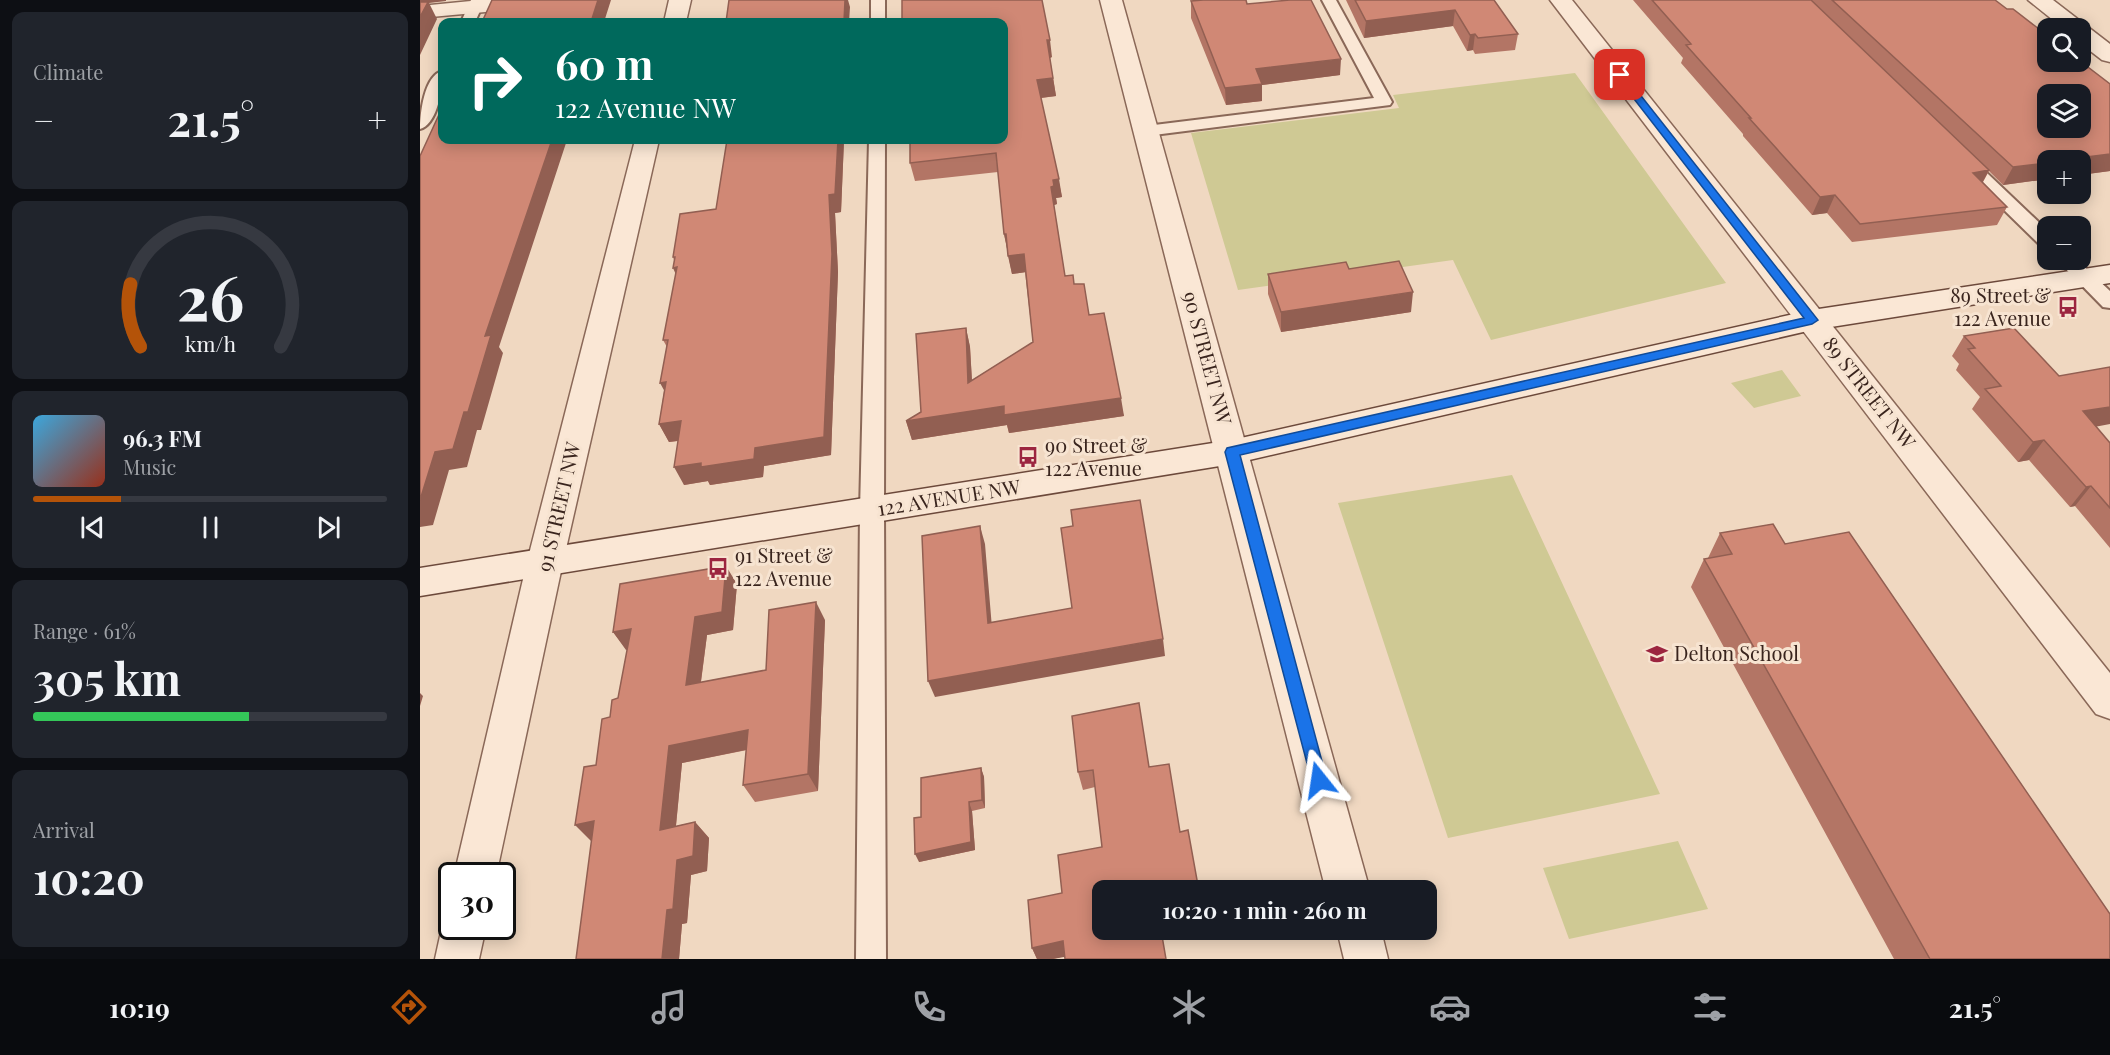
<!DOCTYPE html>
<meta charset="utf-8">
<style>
:root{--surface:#171b24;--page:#20242c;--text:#f1f3f6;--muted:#9ea1a6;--line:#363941;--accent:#b45309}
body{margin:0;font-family:"Playfair Display",serif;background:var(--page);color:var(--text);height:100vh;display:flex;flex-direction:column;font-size:22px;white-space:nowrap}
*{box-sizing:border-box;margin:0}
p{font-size:20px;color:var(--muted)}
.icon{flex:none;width:33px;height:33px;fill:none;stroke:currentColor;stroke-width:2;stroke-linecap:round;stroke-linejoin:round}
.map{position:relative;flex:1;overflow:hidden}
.panel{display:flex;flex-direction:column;gap:12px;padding:12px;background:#0d0f14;width:420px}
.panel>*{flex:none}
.banner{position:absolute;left:18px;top:18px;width:570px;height:126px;border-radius:12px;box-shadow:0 3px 15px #0003;background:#00695c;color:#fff;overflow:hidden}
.tools{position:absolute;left:1617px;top:18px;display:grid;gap:12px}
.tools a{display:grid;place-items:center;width:54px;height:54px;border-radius:12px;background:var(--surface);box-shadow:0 3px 15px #0003;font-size:30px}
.speed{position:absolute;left:18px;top:862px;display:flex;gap:12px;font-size:30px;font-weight:700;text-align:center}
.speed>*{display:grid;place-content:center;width:78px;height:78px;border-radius:50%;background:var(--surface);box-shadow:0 3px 15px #0003;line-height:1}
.speed .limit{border:3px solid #111;border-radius:9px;background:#fff;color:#111}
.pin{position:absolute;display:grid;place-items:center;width:51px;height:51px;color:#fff;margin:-26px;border-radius:12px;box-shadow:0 3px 9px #0006}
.me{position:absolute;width:66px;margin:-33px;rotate:345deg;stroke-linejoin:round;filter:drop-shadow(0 0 4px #0008)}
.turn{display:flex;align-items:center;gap:21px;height:126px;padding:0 18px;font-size:27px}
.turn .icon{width:78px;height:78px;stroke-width:2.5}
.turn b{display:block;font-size:42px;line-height:51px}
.big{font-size:45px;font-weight:700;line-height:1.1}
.panel .widget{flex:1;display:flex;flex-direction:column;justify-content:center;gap:9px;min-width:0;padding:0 21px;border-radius:12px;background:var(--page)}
.panel .dial{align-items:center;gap:0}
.dial svg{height:156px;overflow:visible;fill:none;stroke:var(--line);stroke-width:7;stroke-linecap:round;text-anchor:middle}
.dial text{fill:var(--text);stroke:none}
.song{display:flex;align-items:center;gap:18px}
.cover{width:72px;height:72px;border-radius:9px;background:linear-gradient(135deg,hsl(200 70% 55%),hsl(10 70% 35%))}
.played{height:6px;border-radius:3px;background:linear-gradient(90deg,var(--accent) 25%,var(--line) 25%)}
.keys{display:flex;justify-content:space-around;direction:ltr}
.heat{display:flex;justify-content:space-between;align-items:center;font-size:33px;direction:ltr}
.charge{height:9px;border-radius:4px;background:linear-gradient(90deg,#34c759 61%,var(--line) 0)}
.trip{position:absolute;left:672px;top:880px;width:345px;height:60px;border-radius:12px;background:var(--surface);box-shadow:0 3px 15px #0003;font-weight:700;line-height:60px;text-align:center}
.tabs{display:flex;height:96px;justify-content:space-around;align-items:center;background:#090b0e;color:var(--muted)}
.tabs .icon{width:42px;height:42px}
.tabs .selected{color:var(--accent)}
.tabs b{font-size:27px;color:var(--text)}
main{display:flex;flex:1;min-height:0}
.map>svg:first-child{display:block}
</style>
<main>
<section class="panel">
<div class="widget"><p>Climate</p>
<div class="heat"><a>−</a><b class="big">21.5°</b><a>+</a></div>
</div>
<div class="widget dial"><svg viewBox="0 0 100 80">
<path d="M14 69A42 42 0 1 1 86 69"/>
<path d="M14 69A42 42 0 0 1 9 37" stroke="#b45309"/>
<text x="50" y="56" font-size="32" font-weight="700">26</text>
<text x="50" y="72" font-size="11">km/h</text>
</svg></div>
<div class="widget">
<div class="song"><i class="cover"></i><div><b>96.3 FM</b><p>Music</p></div></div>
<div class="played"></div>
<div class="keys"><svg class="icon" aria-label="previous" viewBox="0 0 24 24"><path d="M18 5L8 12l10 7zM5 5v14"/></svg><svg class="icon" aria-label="pause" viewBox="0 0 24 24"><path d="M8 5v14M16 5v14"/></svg><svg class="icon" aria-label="next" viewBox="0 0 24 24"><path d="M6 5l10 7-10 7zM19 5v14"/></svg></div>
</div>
<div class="widget"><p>Range · 61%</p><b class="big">305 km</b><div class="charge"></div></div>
<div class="widget"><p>Arrival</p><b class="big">10:20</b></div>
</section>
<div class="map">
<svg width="1690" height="959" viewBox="0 0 1690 959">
<rect width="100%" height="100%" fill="#f0d8c1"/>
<path fill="#cfc994" d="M1155 73 1306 283 1071 340 1033 260 818 290 771 133 979 108 973 95Z
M1362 370 1381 396 1334 408 1311 383Z
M1092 475 1240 794 1028 838 918 503Z
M1258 841 1288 909 1149 939 1123 868Z"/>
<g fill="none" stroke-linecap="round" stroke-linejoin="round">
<defs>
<path id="lane" d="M51 0H65L55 22H41Z
M451 0H465V22H451Z
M902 0H916L972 102 970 105 726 136 720 135 718 131 726 126 954 98Z
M22 71C24 86 17 125 0 129 0 114 4 76 22 71Z
M449 140H465L464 511 466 959H436L440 511Z
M1542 154 1548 155 1628 231V248L1621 246 1536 163 1533 159 1536 155Z
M1637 260H1657L1690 291V308L1683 307Z"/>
<path id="street" d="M61 0H143L140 5 132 6 0 18V6Z
M249 0H271L266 22H244Z
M680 0H702L950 891H906Z
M1130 0H1152L1690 673V719L1676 714Z
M1608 0H1633L1690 44V62L1682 60 1660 43V28H1643Z
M215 140H239L143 562 76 876H34L107 562Z
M32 910V927H66L59 959H15L22 927 28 911Z
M917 930H961L968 959H924Z"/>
<path id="secondary" d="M1690 265V283L1392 330 812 464 0 596V568L812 440 1392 310Z"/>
</defs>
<use href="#lane" stroke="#8a6858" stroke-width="4"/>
<use href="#street" stroke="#8a6858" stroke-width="3"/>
<use href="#secondary" stroke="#6c493b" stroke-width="3"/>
<use href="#lane" fill="#fae7d5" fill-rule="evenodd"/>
<use href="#street" fill="#fae7d5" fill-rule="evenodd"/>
<use href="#secondary" fill="#fae7d5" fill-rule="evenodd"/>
</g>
<path fill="#b37565" d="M482 0 632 57 630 58 636 96 621 98 642 197 636 198 637 204 634 205 645 276 654 284 669 315 704 416 589 433 587 425 492 440 486 421 501 412 546 328 550 347 552 380 613 342 605 272 592 274 584 234 578 172 495 181 490 163 584 140Z
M777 0H826L827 4 920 75 842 85V101L806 105 771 18V1Z
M926 0H1074L1098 34 1095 50 1055 54 1053 50 1047 51 1033 26 944 38Z
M1213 0H1575L1690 171 1660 175V160H1628V179L1583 185 1569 171 1563 182 1587 207 1577 225 1432 242 1407 213 1392 215 1323 136V134L1261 63 1263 58Z
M307 140H424L421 212 415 213 418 272 411 455 344 466 343 477 290 485 288 481 264 485 258 441 249 442 239 424 244 391 247 347 243 340 256 274 254 260 253 257 296 209Z
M848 274 991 312 861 332 848 294Z
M1544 336 1676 427 1690 443V548L1655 506 1650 507 1609 460 1598 462 1552 409 1560 397 1536 370 1539 364 1532 356Z
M1300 533 1365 544 1690 959H1474L1271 587 1284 559 1288 558Z
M317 584 313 630 287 635 281 682 346 670 405 620 398 791 335 802 323 785 327 750 262 763 256 826 275 822 289 838 287 871 271 875 267 923 262 924 259 959H156L172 841 176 765 190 717 198 698 207 650 193 632Z
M652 716 729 767 645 956 633 959H617L612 948 642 893 682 847 675 787 663 790 658 772Z
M561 768 564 777 565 808 552 811 555 850 499 862 501 817Z"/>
<path fill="#925f52" d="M0 0H26V1L9 3 17 19 0 55Z
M178 0H191L184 22H171Z
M425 0H428L430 7 429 22H424Z
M1035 10 1033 26 944 38 946 21Z
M1055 34 1053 50 1047 51 1050 35Z
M627 40H630L632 57 629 58Z
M921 59 920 75 842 85V101L806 105 805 88 836 69Z
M633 78 636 96 620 98 617 80Z
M132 140H147L79 347 83 353 61 430H57L47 467 29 470 13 525 0 527V500L15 452 44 412 65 336Z
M418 140H424L421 212 415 213 418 272 411 455 344 466 343 477 290 485 288 481 264 485 254 467 281 463 335 448 409 195Z
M1690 154V171L1660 175V160H1643Z
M1628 163V179L1583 185 1593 167Z
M1569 170 1559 189 1553 173Z
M639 179 642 197 636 198 637 204 634 205 631 187 633 180Z
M1415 195 1407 213 1392 215 1400 197Z
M584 234H586L588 253Z
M604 254 607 272 592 274 588 256Z
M257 267 261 286 253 268Z
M993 292 991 312 861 332V312Z
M546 328 550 347 553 401 548 383Z
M246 382 250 401 240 383Z
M701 398 704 416 589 433 587 425 492 440 486 421 584 406Z
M1690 407V424L1648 432 1663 411Z
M261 421 271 439 249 442 239 424Z
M1624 440 1609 460 1598 462 1613 442Z
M1671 486 1655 506 1650 507 1666 487Z
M560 526 565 544 573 640 568 623Z
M306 566 317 584 313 630 287 635 278 703 266 685 275 617Z
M396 602 405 620 398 791 388 774Z
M211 629 224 647 206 650 193 632Z
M743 639 745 656 515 697 508 681Z
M0 693 3 696 0 706Z
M328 730 340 747 262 763 254 845 240 830 249 746Z
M561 768 564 777 565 808 562 800Z
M549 802 552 811 555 850 499 862 495 854Z
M174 821 190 837 171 841 155 825Z
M275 822 289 838 287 871 271 875 267 923 262 924 259 959H242L247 910 257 860Z
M643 941 649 956 633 959H617L612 948Z"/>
<path fill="#d08875" stroke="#925f52" stroke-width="1.5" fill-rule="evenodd" d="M72 0H178L171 22H62Z
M309 0H425L424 22H306Z
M482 0H622L630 40H627L633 78 617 80 639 179 633 180 634 186 631 187 645 276 653 275 654 284H664L669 315 684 313 701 398 584 415V406L486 421 501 412 496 334 546 328 548 383 613 342 604 254 588 256 586 234H584L576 153 490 163V140H584V22H482Z
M783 0H826L827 4 870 0H891L921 59 836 69 842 84 805 88 771 1Z
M935 0H1074L1098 34 1058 38 1055 34 1050 35 1035 10 946 21Z
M1232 0H1391L1569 170 1553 173 1587 207 1440 224 1415 195 1400 197 1329 118H1331L1266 45 1271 44Z
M1412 0H1575L1587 9H1593L1628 36V62L1660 61 1690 84V154L1643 160H1628V163L1593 167ZM1628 94H1660V128H1628Z
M0 2H8L0 17Z
M22 108V140H132L65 336 71 335 48 412H44L33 449 15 452 0 500V156Z
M307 140H418L415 194 409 195 412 254 404 437 335 448 334 459 281 467V463L254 467 261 421 239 424 246 382 240 383 248 340H243L257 267 253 268 255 257H253L260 214 296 209Z
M979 261 993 292 861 312 848 274 926 262 929 269Z
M1594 328 1639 376 1690 367V407L1663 411 1690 443V508L1671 486 1666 487 1624 440 1613 442 1565 389 1581 386 1548 349 1555 348 1544 336Z
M720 500 743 639 508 681 502 536 560 526 568 623 652 608 641 528 653 526 651 510Z
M1353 524 1365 544 1429 532 1690 914V959H1510L1284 559 1312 554 1300 533Z
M306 566 302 612 275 617 266 685 346 670 349 610 396 602 388 774 323 785 328 730 249 746 240 830 275 822 273 856 257 860 253 909 247 910 242 959H156L174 821 155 825 164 767 176 765 182 719 190 717 192 700 198 698 211 629 193 632 200 584Z
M719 703 729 767 749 764 760 832 768 830 779 891H682V930H741L746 959H645L643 941 612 948 608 900 642 893 638 855 682 847 673 770 658 772 652 716Z
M561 768 562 800 549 802 551 842 495 854 494 818 501 817V778Z"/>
<path fill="#1a73e8" stroke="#114b97" stroke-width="1.5" d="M1197 73H1203L1398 320 1392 324 820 455 907 780 905 786 899 788 893 786 805 452 807 448 1384 318 1197 77Z"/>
<defs>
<symbol id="bus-bare" viewBox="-9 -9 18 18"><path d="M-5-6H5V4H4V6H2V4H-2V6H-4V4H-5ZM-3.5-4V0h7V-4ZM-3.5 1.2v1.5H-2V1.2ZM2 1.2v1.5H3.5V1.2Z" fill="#9c253f" stroke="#f7e4d1" stroke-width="2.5" paint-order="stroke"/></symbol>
<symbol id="school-bare" viewBox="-9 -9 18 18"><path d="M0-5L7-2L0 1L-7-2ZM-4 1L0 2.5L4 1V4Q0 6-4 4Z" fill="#9c253f" stroke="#f7e4d1" stroke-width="2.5" paint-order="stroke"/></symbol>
</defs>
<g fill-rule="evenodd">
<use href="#bus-bare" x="1633" y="292" width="30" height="30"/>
<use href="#bus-bare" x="593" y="442" width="30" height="30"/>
<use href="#bus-bare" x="283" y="553" width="30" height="30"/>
<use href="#school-bare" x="1222" y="639" width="30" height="30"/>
</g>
<g text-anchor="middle" stroke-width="6" stroke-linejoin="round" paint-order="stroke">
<g font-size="20" fill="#39241d" stroke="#f7e4d1" text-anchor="start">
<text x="1631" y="303" text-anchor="end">89 Street &amp;<tspan x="1631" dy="23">122 Avenue</tspan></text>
<text x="625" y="453">90 Street &amp;<tspan x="625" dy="23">122 Avenue</tspan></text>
<text x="315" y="563">91 Street &amp;<tspan x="315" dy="23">122 Avenue</tspan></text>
<text x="1254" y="661">Delton School</text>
</g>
<g font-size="20" fill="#39241d" stroke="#f7e4d1">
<text transform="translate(787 358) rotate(75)" y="7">90 STREET NW</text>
<text transform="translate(1449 393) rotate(52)" y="7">89 STREET NW</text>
<text transform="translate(529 498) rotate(-9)" y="7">122 AVENUE NW</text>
<text transform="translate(139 507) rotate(-77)" y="7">91 STREET NW</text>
</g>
</g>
</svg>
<div class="tools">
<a><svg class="icon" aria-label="search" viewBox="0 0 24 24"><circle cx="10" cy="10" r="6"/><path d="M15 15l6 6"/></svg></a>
<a><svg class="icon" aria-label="layers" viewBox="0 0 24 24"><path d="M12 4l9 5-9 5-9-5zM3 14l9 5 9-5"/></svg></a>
<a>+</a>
<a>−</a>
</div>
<div class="speed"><div class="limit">30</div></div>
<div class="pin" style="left:1200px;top:75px;background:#d93025"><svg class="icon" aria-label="arrive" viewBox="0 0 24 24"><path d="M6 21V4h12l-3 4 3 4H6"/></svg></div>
<svg class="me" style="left:899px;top:780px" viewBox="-20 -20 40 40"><path d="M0-17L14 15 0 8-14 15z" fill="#1a73e8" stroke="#fff" stroke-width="4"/></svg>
<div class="trip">10:20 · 1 min · 260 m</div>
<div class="banner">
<div class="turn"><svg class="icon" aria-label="right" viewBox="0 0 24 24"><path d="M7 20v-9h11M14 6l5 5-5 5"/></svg><div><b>60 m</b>122 Avenue NW</div></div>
</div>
</div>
</main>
<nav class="tabs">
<b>10:19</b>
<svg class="icon selected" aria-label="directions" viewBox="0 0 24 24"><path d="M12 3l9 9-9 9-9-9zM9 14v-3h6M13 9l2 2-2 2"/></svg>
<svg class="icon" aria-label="music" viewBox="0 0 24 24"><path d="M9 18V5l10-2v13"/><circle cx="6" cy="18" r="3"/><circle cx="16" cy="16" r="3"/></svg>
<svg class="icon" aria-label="phone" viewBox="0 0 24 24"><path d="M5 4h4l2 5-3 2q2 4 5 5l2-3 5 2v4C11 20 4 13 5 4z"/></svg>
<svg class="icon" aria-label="climate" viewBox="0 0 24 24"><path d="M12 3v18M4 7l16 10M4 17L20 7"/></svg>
<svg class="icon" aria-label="car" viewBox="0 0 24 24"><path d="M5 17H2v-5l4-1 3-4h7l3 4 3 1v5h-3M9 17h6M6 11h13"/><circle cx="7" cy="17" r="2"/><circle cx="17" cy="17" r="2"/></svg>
<svg class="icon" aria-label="filters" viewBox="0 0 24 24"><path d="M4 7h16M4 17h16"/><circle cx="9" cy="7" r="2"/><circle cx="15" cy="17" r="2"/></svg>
<b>21.5°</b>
</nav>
